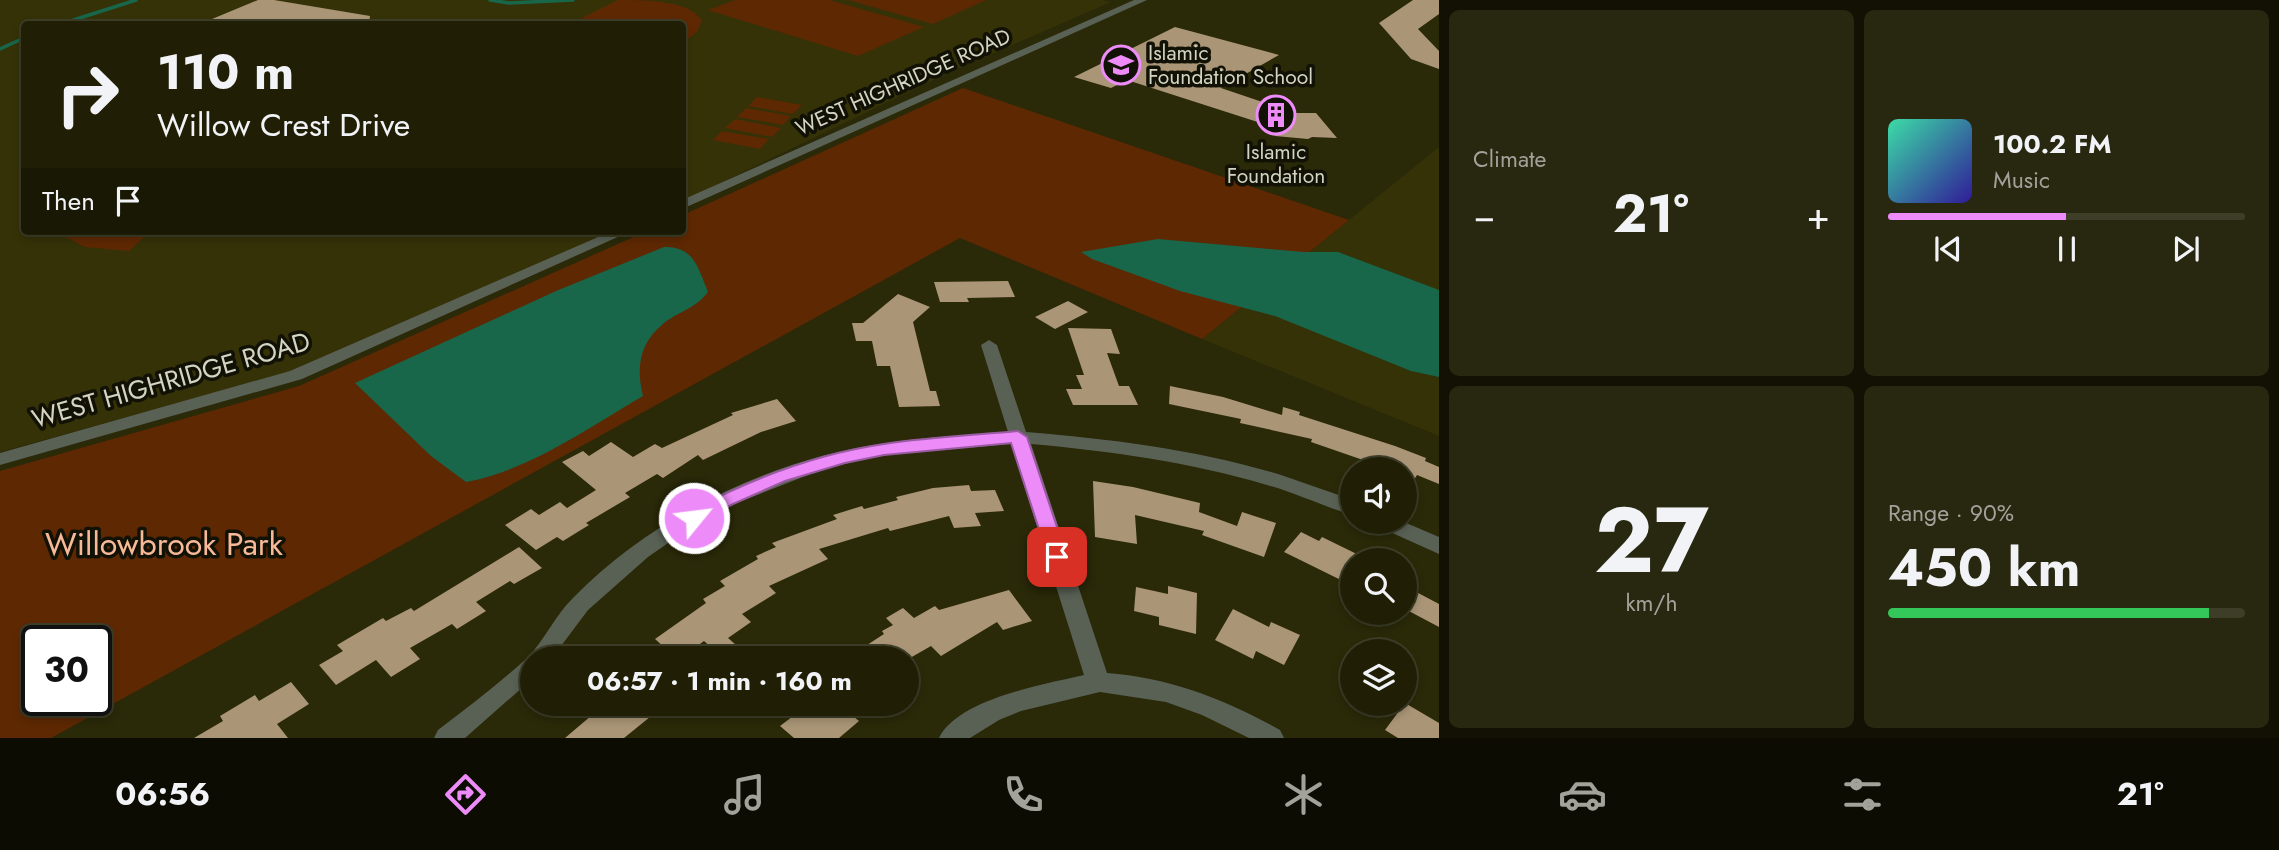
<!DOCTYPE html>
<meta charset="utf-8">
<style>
:root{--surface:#201f06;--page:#282710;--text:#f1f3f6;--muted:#a2a29b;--line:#3d3d28;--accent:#ed8cf9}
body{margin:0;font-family:Jost,sans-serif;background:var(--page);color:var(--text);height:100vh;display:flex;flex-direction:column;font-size:26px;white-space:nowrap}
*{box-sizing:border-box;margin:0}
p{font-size:23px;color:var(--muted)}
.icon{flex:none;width:38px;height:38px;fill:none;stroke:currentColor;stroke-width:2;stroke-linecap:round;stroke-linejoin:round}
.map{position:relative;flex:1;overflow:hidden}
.drawer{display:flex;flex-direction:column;gap:10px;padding:10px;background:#121103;width:840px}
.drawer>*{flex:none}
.banner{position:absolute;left:21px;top:21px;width:665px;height:214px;border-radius:7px;box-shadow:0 4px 10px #0003,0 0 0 2px var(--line);background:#201f06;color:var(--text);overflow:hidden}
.fabs{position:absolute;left:1340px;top:457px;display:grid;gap:14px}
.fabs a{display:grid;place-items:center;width:77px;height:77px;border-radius:50%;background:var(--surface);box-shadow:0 4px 10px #0003,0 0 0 2px var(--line);font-size:35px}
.speed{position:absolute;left:21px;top:625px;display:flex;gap:14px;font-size:35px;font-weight:700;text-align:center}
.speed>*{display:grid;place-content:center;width:91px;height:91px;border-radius:50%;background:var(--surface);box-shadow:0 4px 10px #0003,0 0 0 2px var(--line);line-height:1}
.speed .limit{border:4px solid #111;border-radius:10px;background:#fff;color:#111}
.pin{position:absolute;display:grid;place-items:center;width:60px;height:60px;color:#fff;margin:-30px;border-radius:14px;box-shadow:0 4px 10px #0006}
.me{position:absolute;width:77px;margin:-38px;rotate:61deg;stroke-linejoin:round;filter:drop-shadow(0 0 5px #0008)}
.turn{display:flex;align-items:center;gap:24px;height:147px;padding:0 21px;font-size:32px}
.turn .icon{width:91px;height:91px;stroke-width:2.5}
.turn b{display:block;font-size:49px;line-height:60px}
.then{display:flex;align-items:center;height:66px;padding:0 21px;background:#0003;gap:14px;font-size:26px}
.big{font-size:52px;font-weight:700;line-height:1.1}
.drawer .widget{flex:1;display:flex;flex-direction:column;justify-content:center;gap:10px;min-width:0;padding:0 24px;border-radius:10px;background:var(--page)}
.drawer .dial{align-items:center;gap:0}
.dial b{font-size:91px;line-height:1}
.song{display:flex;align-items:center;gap:21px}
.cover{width:84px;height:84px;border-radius:10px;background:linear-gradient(135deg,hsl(160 70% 55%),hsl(250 70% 35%))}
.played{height:7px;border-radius:4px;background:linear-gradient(90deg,var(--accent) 50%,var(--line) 50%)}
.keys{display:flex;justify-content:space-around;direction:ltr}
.heat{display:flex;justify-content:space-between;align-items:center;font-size:38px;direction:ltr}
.charge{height:10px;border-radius:5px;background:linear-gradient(90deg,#34c759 90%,var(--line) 0)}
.drawer .tiles{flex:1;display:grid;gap:10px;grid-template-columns:repeat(2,1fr)}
.trip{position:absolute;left:520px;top:646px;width:399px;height:70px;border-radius:35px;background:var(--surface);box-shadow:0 4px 10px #0003,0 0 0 2px var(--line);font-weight:700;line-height:70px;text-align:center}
.dock{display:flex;height:112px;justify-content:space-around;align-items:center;background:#0d0c02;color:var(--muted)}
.dock .icon{width:49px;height:49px}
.dock .current{color:var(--accent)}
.dock b{font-size:32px;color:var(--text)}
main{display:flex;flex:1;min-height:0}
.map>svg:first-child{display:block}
</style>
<main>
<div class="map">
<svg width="1439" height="738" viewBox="0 0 1439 738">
<rect width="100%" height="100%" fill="#2a2908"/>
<path fill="#353208" d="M0 0H1102L1111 2 946 74 683 201 682 24H24V231H614L294 371 0 452Z
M1439 147V436L1202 339Z"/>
<path fill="#5e2803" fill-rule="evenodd" d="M618 0C645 0 691 0 702 21L697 32 686 40 683 39 682 24H588L582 18Z
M735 0H829L924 27 858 56 708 10Z
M848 0H986L933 24Z
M963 88 1349 220 1202 339 960 238 51 738H0V471L299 386 647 231H682L683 215ZM37 640H96V700H37Z
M757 97 802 105 793 114 748 106Z
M746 108 791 116 783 125 737 117Z
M735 119 781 128 772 137 725 128Z
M722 131 769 139 760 149 713 140Z
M54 231H151L129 251 85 247Z"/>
<path fill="#18674a" d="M1158 239 1303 252H1338L1439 290V377L1411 371 1275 316 1180 291 1092 259 1081 252Z
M664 247C694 246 698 268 708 292 696 308 680 311 664 323 639 343 636 368 643 396 588 428 530 470 466 482L431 456 355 383 556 291Z"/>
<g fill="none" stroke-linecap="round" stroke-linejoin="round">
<path stroke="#18674a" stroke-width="3.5" d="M490 0 509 3 573 0
M61 24 136 0
M0 49 24 38"/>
</g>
<path fill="#aa9677" d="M258 0H274L370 16 369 24H200Z
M1413 0H1439V14L1418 29 1439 51V69L1411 59 1379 23Z
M1175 27 1279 55 1221 88 1295 113H1316L1337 138 1312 137 1308 139 1275 136 1267 125 1127 80 1111 88 1074 77Z
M1008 281 1015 297 967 298 969 302H940L934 282Z
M898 294 930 307 913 322 930 391H936L940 406 899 407 890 366H877L872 341H856L852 323H863Z
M1068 301 1088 312 1055 329 1035 317Z
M1068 328 1111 329 1120 354 1107 353 1119 386H1129L1138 405H1073L1066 389H1082L1076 375H1084Z
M1170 386 1223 397 1282 415 1283 407 1300 412 1299 415 1395 446 1426 458 1425 461 1439 467V484L1417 475 1405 495V469H1389L1311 442 1312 439 1240 423 1241 419 1169 404Z
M777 399 796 421 761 432 703 460 698 455 663 478 657 474 625 493 630 497 586 523 589 525 563 541 557 537 536 550 505 525 531 509 539 515 560 502 567 508 596 490 562 462 583 451 589 456 611 442 633 457 655 444 662 448 733 415 731 413Z
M1093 481 1133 487 1200 503 1199 512 1237 526 1242 512 1276 523 1264 557 1202 535 1204 531 1135 515 1137 544 1095 537Z
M969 485 971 491 995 490 1004 511 975 513 981 526 954 528 949 516 890 531 888 528 819 549 828 559 769 586 776 593 742 614 751 622 728 638 751 658H723L704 641 681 658H652L665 648 655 639 706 603 703 599 725 586 720 581 758 559 756 556 776 547 772 543 837 519 833 515 862 506 864 509 898 500 896 497 933 488Z
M1301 532 1319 541 1322 537 1369 560H1353V586L1284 552Z
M519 547 542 568 514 584 510 581 476 602 486 611 457 629 452 624 410 648 420 659 391 677 376 660 336 685 319 665 343 651 337 645 383 618 386 621 411 608 414 611Z
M1168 586 1197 593 1196 634 1159 625V617L1134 611 1136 587 1168 594Z
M1405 586 1439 604V627L1405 609Z
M1009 590 1032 621 1003 630 997 622 941 656 931 646 910 658H847L884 634 882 631 893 625 886 618 903 608 914 618 935 606 939 610Z
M1233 609 1269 627 1271 622 1300 635 1284 665 1256 651 1253 659 1215 640Z
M291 682 309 704 277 724 288 738H194L223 721 220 716 255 695 259 701Z
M1405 703 1439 723V738H1398L1385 730Z
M605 704H666L624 738H565Z
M809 704H838L859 721 839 738H794L780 726Z"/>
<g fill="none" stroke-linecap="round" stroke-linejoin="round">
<path fill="#596155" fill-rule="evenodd" d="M1134 0H1147L682 209V200Z
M612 231H631L302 379 0 465V453L290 371Z
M989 340 997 345 1026 432C1112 439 1199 450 1281 475 1305 483 1329 492 1353 500V515C1324 507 1296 493 1267 485 1190 462 1110 451 1031 444L1107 673C1168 677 1227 700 1280 730L1284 738H1249L1202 715 1166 702 1100 692 1021 711 999 720 970 738H939C958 699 1045 684 1084 675L1011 444 885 455 826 468 734 504 684 532 648 557 588 610 552 658H532V679L465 738H434L438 730C468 707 500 683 528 657 544 641 556 614 573 598 654 515 772 459 886 443 926 437 967 435 1008 432L981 345Z
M1376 522H1404L1439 537V554L1379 527Z"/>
</g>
<path fill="#ed8cf9" stroke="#9a5ba2" stroke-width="2" d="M1018 431 1027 437 1067 557 1064 562H1050L1048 557 1011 443 884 455 845 463 785 481 733 504 700 522H687L684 518 687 513C748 480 815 454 884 444 928 437 974 435 1018 431Z"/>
<defs>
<symbol id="school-ring" viewBox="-11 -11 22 22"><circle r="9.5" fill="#111105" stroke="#ed8cf9" stroke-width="1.5"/><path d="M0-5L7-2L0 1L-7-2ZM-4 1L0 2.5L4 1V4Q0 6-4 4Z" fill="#ed8cf9"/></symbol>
<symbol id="building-ring" viewBox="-11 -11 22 22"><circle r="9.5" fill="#111105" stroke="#ed8cf9" stroke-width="1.5"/><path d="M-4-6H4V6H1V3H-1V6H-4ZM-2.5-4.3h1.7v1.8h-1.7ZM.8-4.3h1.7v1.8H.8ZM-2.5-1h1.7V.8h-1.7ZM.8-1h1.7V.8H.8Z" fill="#ed8cf9"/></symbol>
</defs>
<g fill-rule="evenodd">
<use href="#school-ring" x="1099" y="43" width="44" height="44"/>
<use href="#building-ring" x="1254" y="93" width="44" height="44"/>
</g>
<g text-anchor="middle" stroke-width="7" stroke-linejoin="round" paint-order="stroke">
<g font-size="21" fill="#d4d4c2" stroke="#111105" text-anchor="start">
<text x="1148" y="60">Islamic<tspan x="1148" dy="24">Foundation School</tspan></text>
<text x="1276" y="159" text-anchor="middle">Islamic<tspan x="1276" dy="24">Foundation</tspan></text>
</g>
<g font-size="21" fill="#d4d4c2" stroke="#111105">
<text transform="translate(903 82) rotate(-24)" y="7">WEST HIGHRIDGE ROAD</text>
</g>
<g font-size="26" fill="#d4d4c2" stroke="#111105">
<text transform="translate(171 380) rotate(-16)" y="9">WEST HIGHRIDGE ROAD</text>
</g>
<g font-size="32" fill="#f7b998" stroke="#111105">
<text x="164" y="555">Willowbrook Park</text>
</g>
</g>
</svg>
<div class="fabs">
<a><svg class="icon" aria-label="sound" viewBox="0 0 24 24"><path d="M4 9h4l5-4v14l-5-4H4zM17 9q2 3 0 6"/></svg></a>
<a><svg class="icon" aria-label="search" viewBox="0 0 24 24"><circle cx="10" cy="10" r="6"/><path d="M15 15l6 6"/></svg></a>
<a><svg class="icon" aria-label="layers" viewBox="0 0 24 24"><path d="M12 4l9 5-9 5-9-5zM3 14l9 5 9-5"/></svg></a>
</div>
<div class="speed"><div class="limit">30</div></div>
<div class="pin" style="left:1057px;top:557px;background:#d93025"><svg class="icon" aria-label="arrive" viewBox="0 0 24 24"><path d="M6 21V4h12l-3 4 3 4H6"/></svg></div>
<svg class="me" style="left:694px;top:518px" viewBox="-20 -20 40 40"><circle r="17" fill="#ed8cf9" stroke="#fff" stroke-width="3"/><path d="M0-11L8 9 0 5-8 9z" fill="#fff"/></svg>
<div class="trip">06:57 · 1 min · 160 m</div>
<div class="banner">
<div class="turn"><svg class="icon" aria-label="right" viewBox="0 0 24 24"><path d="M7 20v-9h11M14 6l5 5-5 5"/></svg><div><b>110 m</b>Willow Crest Drive</div></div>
<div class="then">Then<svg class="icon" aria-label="arrive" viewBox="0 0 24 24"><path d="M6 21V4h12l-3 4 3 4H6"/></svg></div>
</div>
</div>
<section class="drawer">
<div class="tiles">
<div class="widget"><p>Climate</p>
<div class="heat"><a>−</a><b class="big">21°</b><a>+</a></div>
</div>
<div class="widget">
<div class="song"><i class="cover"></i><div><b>100.2 FM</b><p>Music</p></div></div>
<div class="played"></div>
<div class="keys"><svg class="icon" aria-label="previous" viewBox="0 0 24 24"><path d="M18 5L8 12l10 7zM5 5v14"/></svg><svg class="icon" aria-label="pause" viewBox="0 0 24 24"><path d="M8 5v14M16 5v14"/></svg><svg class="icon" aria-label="next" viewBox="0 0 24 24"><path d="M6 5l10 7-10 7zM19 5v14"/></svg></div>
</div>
<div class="widget dial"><b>27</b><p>km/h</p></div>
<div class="widget"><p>Range · 90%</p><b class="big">450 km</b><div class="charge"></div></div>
</div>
</section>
</main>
<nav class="dock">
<b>06:56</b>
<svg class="icon current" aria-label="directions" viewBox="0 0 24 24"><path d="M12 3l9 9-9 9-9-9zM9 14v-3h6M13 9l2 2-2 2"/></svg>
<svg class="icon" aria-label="music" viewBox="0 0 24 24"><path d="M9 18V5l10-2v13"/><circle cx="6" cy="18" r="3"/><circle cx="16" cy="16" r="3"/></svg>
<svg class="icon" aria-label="phone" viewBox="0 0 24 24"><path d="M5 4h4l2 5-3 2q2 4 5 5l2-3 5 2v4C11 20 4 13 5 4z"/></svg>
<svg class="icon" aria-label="climate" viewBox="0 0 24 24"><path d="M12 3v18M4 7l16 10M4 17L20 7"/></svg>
<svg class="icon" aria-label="car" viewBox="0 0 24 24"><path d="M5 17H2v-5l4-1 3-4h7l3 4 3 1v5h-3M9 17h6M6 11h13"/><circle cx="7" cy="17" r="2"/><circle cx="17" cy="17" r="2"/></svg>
<svg class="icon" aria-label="filters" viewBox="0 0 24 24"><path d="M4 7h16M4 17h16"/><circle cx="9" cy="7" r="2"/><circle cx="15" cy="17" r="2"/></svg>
<b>21°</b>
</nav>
